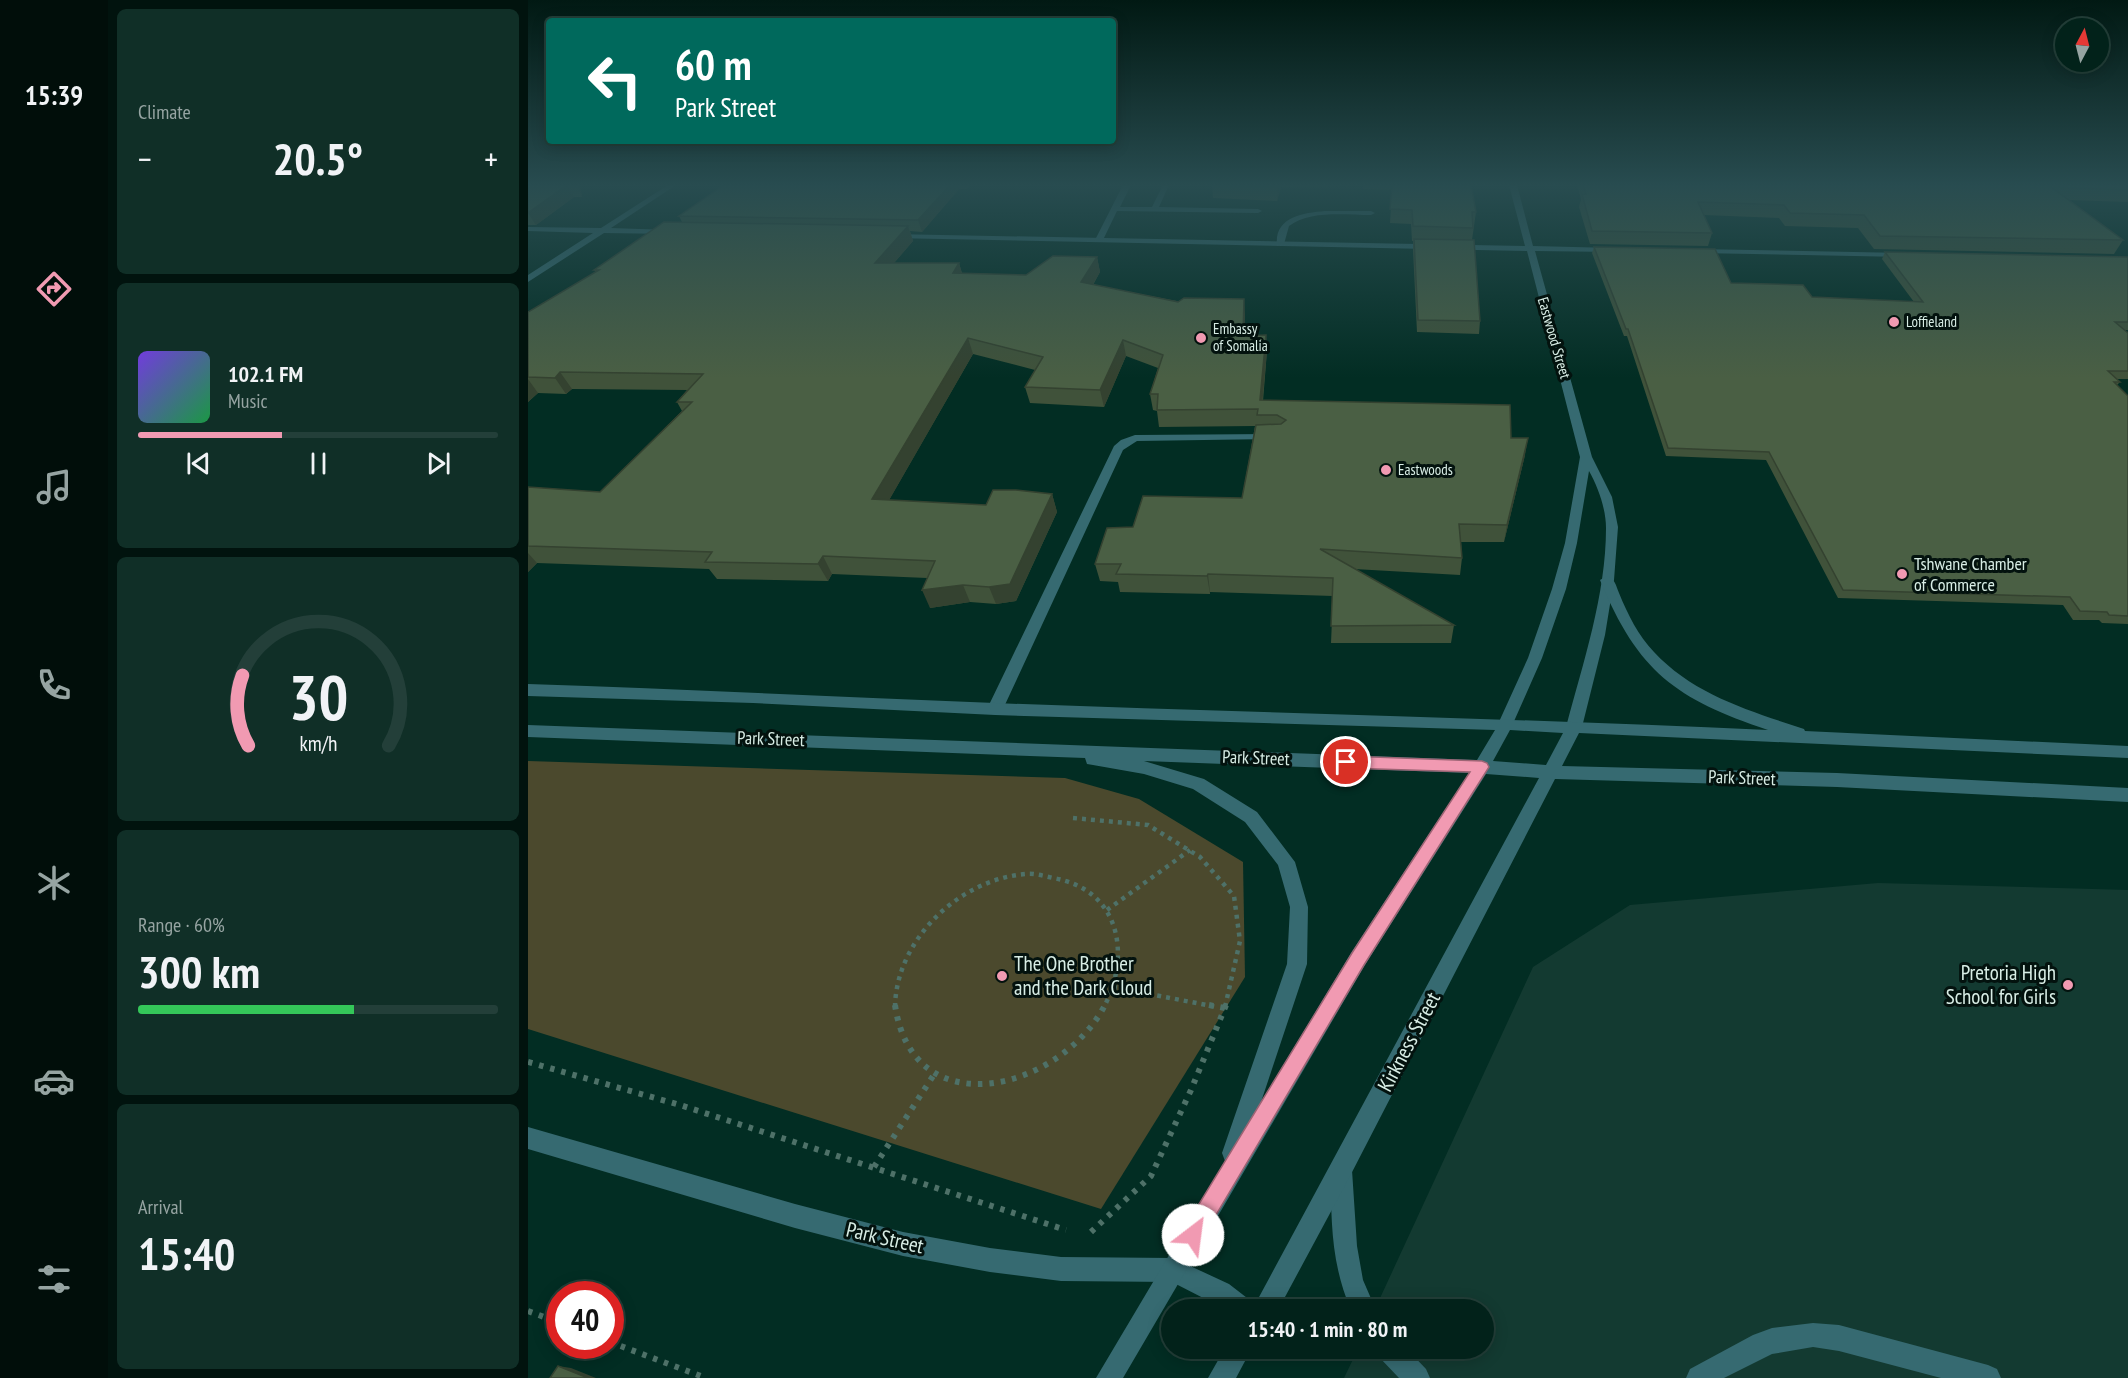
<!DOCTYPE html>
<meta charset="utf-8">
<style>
:root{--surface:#02221a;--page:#102f27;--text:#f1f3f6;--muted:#96a4a2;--line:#233f39;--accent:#f19ab2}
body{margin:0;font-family:"PT Sans Narrow",sans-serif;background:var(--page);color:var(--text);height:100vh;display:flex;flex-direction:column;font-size:22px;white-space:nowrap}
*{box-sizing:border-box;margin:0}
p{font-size:20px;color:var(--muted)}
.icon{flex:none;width:33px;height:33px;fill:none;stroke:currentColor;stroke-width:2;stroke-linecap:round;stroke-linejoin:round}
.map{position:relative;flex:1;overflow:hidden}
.side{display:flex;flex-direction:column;gap:9px;padding:9px;background:#01130e;width:420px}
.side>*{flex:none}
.top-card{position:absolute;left:18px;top:18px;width:570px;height:126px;border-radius:6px;box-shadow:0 3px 15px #0003,0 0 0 2px var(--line);background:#00695c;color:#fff;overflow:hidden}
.needle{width:39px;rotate:7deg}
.tools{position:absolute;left:1527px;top:18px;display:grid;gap:12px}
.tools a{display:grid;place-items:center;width:54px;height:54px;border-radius:50%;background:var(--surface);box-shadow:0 3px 15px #0003,0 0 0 2px var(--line);font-size:30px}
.speed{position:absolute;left:18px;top:1281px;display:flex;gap:12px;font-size:30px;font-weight:700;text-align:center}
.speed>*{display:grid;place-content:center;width:78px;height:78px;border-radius:50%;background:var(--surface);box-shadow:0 3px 15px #0003,0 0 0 2px var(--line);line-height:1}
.speed .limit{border:9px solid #d22;background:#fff;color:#111}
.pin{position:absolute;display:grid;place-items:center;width:51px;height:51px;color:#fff;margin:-26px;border:3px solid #fff;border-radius:50%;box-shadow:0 2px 6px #0007}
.me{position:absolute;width:66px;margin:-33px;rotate:30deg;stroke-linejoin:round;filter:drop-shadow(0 0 4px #0008)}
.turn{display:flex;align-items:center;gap:21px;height:126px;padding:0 30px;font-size:27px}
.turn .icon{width:78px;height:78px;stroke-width:2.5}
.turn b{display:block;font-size:42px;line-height:51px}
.big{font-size:45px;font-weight:800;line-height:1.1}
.side .card{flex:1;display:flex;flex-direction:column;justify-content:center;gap:9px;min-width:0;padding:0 21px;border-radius:9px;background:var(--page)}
.side .dial{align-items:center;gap:0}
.dial svg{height:156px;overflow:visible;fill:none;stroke:var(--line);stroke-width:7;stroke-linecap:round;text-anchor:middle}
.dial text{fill:var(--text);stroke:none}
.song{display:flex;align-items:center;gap:18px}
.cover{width:72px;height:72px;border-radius:9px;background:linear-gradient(135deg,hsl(260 70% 55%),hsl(140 70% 35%))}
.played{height:6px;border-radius:3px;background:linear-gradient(90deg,var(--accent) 40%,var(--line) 40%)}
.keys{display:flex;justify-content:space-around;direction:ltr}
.heat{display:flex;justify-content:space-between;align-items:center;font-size:33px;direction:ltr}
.charge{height:9px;border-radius:4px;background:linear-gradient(90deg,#34c759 60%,var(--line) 0)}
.trip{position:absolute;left:633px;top:1299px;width:333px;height:60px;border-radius:30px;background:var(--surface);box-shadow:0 3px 15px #0003,0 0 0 2px var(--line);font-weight:800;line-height:60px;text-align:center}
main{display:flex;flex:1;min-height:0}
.tab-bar{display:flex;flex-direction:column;width:108px;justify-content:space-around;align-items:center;background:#010e0a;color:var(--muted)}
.tab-bar .icon{width:42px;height:42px}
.tab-bar .selected{color:var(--accent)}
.tab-bar b{font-size:27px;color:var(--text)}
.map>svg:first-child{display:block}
</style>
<main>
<nav class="tab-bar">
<b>15:39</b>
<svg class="icon selected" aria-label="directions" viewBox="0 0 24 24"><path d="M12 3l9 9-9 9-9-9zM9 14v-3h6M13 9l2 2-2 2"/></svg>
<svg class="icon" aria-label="music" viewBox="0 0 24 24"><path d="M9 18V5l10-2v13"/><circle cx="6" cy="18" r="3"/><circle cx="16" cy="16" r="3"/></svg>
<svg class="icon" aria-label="phone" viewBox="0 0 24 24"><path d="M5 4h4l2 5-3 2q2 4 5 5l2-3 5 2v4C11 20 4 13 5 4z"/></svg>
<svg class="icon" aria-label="climate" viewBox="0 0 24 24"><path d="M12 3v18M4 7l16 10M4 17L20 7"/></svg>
<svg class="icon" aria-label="car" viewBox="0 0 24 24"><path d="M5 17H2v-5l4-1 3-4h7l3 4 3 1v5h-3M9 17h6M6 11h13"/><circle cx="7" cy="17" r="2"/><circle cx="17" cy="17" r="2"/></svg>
<svg class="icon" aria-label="filters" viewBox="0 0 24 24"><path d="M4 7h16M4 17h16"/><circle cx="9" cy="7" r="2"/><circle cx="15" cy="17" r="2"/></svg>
</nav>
<section class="side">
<div class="card"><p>Climate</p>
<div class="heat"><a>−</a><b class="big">20.5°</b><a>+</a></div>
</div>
<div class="card">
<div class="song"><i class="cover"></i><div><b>102.1 FM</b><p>Music</p></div></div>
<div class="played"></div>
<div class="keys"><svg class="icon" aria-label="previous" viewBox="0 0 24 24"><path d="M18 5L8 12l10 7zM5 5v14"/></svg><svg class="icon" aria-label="pause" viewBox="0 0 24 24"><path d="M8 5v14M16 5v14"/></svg><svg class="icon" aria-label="next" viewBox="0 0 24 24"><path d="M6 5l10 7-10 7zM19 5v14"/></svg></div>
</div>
<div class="card dial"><svg viewBox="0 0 100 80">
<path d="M14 69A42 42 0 1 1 86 69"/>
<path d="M14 69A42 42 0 0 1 11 33" stroke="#f19ab2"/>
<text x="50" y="56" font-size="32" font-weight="700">30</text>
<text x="50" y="72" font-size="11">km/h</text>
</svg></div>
<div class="card"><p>Range · 60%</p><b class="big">300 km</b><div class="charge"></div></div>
<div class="card"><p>Arrival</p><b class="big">15:40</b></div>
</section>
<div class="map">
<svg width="1600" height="1378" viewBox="0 0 1600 1378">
<rect width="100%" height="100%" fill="#022d23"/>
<path fill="#133a31" d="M1350 883 1600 890V1378H816L830 1349 956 1348V1310L847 1309 1005 967 1102 905Z"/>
<path fill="#4b492d" d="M0 761 537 778 611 799 715 862 717 977 573 1209 0 1029Z"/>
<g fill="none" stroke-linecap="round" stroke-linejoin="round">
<path stroke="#4e7168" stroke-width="4.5" stroke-dasharray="4 5" stroke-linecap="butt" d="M545 818 620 825 672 857 706 896 712 941 697 1007
M579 910 662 850
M585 987 689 1007
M367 1007C368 940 431 879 498 874 506 873 516 876 525 878 591 889 604 953 576 1007"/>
<path stroke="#4e7168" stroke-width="6" stroke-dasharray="4.5 7" stroke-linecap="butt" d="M367 1005C385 1129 533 1090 577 1005
M681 1005 697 1008
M0 1062 152 1105 538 1230
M346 1167 407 1073
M563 1232 623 1176 663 1090 698 1005
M0 1311 32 1323
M82 1342 178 1378"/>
<path fill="#366a71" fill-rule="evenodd" d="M595 185H603L592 207H624L635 185H641L631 207 730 209 734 211 730 213 589 211 574 242H568L567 240Z
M797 211H843L847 213 843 215C817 215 782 210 761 226L756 244 749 246C746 217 774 213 797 211Z
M745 434 751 437 749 439 609 441 595 450 475 709 472 713H462L459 709 586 446 593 440 607 435Z
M813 1159 821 1162 824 1170 829 1246 835 1280 848 1310H823C802 1261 804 1221 802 1170L805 1162Z
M1285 1323 1311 1325 1460 1365 1469 1369 1473 1378H1413L1311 1351 1285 1347 1244 1354 1196 1378H1158L1162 1369 1225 1335 1244 1328Z
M848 1348H878L898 1369 902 1378H871L851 1357Z"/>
<path fill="#366a71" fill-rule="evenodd" d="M140 185H148L83 228 141 230 145 232 144 234 76 233 0 282V275L65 233 0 231V227L73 228Z
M981 185H989L1005 246 1086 248 1090 250 1086 252 1007 251 1064 457 1084 497 1090 527 1086 580 1077 635 1054 727 1052 731H1040L1038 727C1055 663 1078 595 1078 528 1078 509 1070 487 1061 471L1049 543 1038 589 1014 658 983 728H973L970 724 1000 658 1024 589 1037 543 1052 457 999 251 363 238 359 236 363 234 997 246Z
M1167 249 1377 253 1381 255 1377 257 1170 253H1167Z
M0 1127 267 1204 375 1232 462 1248 533 1257 645 1258 701 1284 723 1301 726 1310H694L683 1302 644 1282 533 1281 462 1272 375 1256 267 1228 0 1149Z"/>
<path fill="#366a71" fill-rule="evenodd" d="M1079 576C1087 578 1088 586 1091 593 1100 615 1110 635 1126 652 1166 695 1222 711 1276 729L1277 731 1600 746V758L1051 733 1034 766 1309 773 1600 788V802L1309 787 1027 779 821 1178 750 1310H724L1011 778 958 774 837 965 595 1378H568L697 1161 694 1153 759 964 762 907 750 865 717 822 665 789 616 774 565 765 559 764 557 758 0 737V725L949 760 967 730 467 715 225 703 0 696V684C156 689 312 697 467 703 725 713 983 718 1240 730 1148 699 1110 672 1072 580ZM982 730 1035 733 1018 765 965 761ZM616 761 941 773 823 953 733 1102 779 964 780 907 767 862 729 812 676 779Z
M697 1348H724L708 1378H680Z"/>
</g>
<path fill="#40523a" d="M0 185H52L54 197H46L8 225H0Z
M196 185H443L439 189H431L394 232 382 231 385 241 366 263H431L434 273 498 275 569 257 572 272 565 285 717 314V336L738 335 739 351 735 401 983 438 997 455 976 542H933L934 558 932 575 826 569 926 625 923 643H803L805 596 682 592V594L592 592 590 582 572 581 567 564 605 527 714 498 727 426 631 427 629 411 625 410 622 394 630 368 598 356 576 407 502 403 497 387 507 370 445 354 361 500 458 505 524 494 529 512 488 601 468 604 442 602 402 608 399 578 304 574 300 581 189 579 181 569 9 563 0 572V487L72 492 154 411 149 402 159 390 44 389 38 394 10 393 0 402V312L68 272 66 270 154 222 151 216Z
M684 185H943L948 212 944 240 952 321 951 334 889 332 885 250V241H884L883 224 862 223 864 190 835 189V186L753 187 749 201 685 198Z
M1049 185H1600V202L1541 200 1595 240 1586 254 1346 249 1330 228 1257 226 1251 218 1176 215 1184 233 1180 246 1062 244 1051 207 1053 199Z
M1066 247 1203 283 1284 297 1386 302 1354 259 1357 252 1600 257V330H1596L1600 333V379H1588L1592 382 1589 385 1600 396V624L1574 623 1571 620H1545L1535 605 1310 598 1238 460 1138 456 1099 336H1096L1064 253Z"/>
<path fill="#344230" d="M39 185 46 197 8 225 0 213Z
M48 185H52L54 197Z
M422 185H429L431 189 394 232 390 220Z
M438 185H443L439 189Z
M749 185H753V187L749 201Z
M380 226 385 241 353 278 347 263Z
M569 257 572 272 557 298 553 282Z
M431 263 435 278 425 273Z
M716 299 717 314V352L715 336Z
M738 335 739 351 733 417 732 400Z
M440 338 445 354 352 516 344 499Z
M595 340 598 356 576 407 572 390Z
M32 372 44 389 38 394 27 378Z
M0 379 10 393 0 402Z
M1000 438 997 455 976 542 979 525Z
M524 494 529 512 488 601 468 604 461 587Z
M0 553 9 563 0 572Z
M295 556 304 574 300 581 290 564Z
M680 574 682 592V594L679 576Z
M435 585 442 602 402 608 394 590Z
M30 1366 43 1368 68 1378H60Z"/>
<path fill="#4a5f44" stroke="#344230" stroke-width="1.5" d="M0 185H48H39L0 213Z
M196 185H422L390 220 151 216Z
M684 185H749V187Z
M864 185H943L948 212H944L945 228 885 226 884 210 862 209Z
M1055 185H1600V190L1523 187 1595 240 1352 236 1336 215 1262 213 1256 205 1170 202 1184 233 1064 231 1054 194H1058Z
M136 222 380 226 347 263H431L425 273 498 275 525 256 569 257 553 282 650 302 656 298 716 299 715 336 738 335 732 400 982 405 983 438H1000L979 525 931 524 934 558 792 549 926 625 803 626 805 578 680 574 679 576 588 574 593 564H567L579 528 605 527 615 496 714 498 728 425 753 424 758 420 749 415H729L730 409 629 410 630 394H622L635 355 595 340 572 390 497 387 515 357 440 338 344 499 458 505 465 490H488L524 494 482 584 461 587 435 585 394 590 407 561 295 556 290 564 177 562 184 552 0 546V487L72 492 164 402H149L175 374 32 372 27 378 0 377V312L71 270H66Z
M886 239 946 240 952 321 890 320Z
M1066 247 1187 249 1203 283 1275 285 1284 297 1395 302 1357 252 1600 257V322H1587L1600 333V371H1580L1592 382H1586L1600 396V616L1581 615 1579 612 1552 611 1542 597 1315 590 1241 452 1140 448 1100 329H1098Z
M30 1366 60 1378H22Z"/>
<linearGradient id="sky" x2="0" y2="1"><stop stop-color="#011913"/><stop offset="0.49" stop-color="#284c50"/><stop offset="1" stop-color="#284c50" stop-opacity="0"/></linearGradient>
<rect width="1600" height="378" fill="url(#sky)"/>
<path fill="#f19ab2" stroke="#9d6474" stroke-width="1.5" d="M818 756 954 761 959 763 961 767 836 965 672 1242 665 1246 657 1242 654 1235 657 1227 824 953 942 772 818 768 813 766 811 762 813 758Z"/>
<g fill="#f19ab2" stroke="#03120e" stroke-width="2">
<circle cx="1366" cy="322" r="6"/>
<circle cx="673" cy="338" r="6"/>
<circle cx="858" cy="470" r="6"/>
<circle cx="1374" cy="574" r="6"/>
<circle cx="474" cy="976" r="6"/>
<circle cx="1540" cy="985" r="6"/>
</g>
<g text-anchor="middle" stroke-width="6" stroke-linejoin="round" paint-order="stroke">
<g font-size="15" fill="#d8ede5" stroke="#03120e" text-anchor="start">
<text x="1378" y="327">Loffieland</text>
<text x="685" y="334">Embassy<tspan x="685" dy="17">of Somalia</tspan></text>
<text x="870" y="475">Eastwoods</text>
</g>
<g font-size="15" fill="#d8ede5" stroke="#03120e">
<text transform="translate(1026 338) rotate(74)" y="5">Eastwood Street</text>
</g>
<g font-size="18" fill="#d8ede5" stroke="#03120e" text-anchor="start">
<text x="1386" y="570">Tshwane Chamber<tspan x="1386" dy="21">of Commerce</tspan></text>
</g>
<g font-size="18" fill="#d8ede5" stroke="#03120e">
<text transform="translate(243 739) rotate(2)" y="6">Park Street</text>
<text transform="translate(728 758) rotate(2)" y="6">Park Street</text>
<text transform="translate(1214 778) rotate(2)" y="6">Park Street</text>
</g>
<g font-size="21" fill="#d8ede5" stroke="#03120e" text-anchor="start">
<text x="486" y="971">The One Brother<tspan x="486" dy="24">and the Dark Cloud</tspan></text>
<text x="1528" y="980" text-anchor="end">Pretoria High<tspan x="1528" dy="24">School for Girls</tspan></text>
</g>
<g font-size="21" fill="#d8ede5" stroke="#03120e">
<text transform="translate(881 1042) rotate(-62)" y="7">Kirkness Street</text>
<text transform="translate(357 1238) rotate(13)" y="7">Park Street</text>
</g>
</g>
</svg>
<div class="tools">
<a><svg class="needle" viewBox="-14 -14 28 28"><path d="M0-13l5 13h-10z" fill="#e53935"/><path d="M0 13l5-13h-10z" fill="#96a4a2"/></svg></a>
</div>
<div class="speed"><div class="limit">40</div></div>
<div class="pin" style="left:818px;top:762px;background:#d93025"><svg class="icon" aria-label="arrive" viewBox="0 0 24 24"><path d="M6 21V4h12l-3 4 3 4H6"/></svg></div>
<svg class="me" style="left:665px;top:1235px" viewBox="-20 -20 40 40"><circle r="19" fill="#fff"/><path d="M0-13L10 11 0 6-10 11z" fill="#f19ab2"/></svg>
<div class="trip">15:40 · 1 min · 80 m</div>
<div class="top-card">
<div class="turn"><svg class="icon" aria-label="left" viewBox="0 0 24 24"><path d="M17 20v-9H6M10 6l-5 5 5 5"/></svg><div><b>60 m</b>Park Street</div></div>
</div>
</div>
</main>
